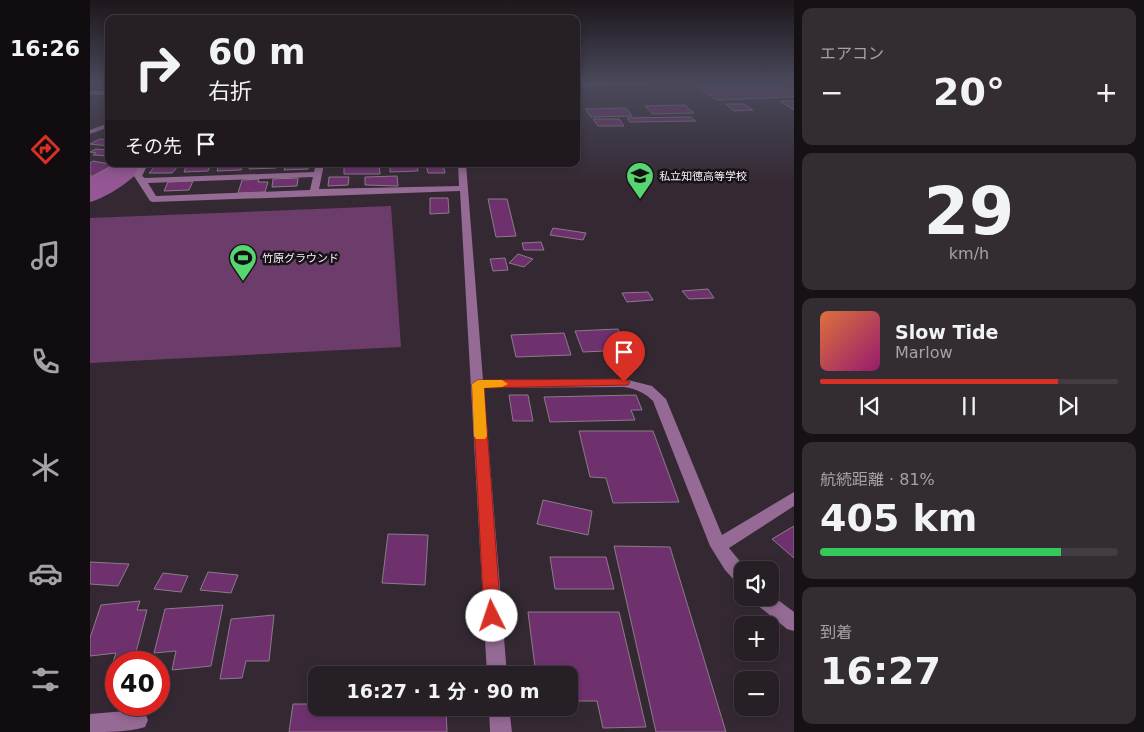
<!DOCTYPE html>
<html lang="ja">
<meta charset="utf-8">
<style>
:root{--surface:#271f26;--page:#332c32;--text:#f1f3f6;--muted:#a4a2a7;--line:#433d43;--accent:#d93025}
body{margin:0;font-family:"DejaVu Sans","Noto Sans JP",sans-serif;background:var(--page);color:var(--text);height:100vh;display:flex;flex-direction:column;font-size:19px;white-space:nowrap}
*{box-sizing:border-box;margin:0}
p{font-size:16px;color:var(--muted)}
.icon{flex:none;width:28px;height:28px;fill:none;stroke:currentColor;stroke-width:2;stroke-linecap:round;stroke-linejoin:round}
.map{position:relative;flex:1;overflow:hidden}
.panel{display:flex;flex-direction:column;gap:8px;padding:8px;background:#151115;width:350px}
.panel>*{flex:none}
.hud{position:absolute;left:15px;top:15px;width:475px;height:152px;border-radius:10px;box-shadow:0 2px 8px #0003,0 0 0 1px var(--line);background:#271f26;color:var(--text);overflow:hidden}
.tools{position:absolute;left:644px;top:561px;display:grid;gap:10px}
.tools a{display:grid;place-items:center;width:45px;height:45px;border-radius:10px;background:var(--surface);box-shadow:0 2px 8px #0003,0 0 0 1px var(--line);font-size:25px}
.speed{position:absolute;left:15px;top:651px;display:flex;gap:10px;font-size:25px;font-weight:700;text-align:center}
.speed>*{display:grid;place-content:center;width:65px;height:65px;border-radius:50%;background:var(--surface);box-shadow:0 2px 8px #0003,0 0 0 1px var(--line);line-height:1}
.speed .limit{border:8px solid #d22;background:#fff;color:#111}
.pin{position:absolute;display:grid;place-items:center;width:42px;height:42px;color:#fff;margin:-51px -21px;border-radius:50% 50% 50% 0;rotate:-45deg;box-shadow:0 0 5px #0007}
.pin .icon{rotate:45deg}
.me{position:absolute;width:55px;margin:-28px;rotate:356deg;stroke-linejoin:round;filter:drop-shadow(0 0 4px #0008)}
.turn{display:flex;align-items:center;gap:18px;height:105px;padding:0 20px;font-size:22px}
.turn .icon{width:65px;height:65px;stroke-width:2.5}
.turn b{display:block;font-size:35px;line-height:42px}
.then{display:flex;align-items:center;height:48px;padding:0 20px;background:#0003;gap:10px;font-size:19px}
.big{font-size:38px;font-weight:700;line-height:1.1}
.panel .card{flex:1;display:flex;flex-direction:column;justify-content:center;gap:8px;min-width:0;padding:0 18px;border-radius:10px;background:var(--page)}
.panel .dial{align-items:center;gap:0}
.dial b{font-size:65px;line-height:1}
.song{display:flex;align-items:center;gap:15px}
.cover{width:60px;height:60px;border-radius:8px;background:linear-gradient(135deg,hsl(20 70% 55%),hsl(320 70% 35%))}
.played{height:5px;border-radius:2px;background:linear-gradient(90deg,var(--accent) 80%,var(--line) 80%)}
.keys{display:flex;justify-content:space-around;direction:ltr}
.heat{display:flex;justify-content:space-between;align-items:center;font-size:28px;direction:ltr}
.charge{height:8px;border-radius:4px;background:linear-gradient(90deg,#34c759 81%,var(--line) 0)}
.trip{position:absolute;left:218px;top:666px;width:270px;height:50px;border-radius:10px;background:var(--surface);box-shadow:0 2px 8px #0003,0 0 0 1px var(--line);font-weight:700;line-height:50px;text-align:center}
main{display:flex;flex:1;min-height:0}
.menu{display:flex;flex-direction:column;width:90px;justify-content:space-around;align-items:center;background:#100c0f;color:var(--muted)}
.menu .icon{width:35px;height:35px}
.menu .active{color:var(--accent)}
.menu b{font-size:22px;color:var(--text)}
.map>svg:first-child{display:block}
</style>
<main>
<nav class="menu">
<b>16:26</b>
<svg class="icon active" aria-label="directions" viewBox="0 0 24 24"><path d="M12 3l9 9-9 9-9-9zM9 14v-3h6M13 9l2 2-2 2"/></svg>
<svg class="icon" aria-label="music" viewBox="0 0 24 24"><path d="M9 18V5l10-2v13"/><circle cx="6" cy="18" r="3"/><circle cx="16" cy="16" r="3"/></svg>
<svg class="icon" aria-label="phone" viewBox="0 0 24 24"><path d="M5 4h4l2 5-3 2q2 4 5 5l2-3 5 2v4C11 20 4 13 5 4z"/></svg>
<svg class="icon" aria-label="climate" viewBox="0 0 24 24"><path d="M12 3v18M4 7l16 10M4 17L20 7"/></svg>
<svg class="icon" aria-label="car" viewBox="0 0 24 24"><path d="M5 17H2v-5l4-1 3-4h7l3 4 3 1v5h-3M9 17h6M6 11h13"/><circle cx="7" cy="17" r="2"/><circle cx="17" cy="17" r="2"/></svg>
<svg class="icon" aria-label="filters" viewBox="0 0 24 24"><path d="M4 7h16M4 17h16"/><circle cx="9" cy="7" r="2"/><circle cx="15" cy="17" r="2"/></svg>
</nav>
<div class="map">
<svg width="704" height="732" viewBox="0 0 704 732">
<rect width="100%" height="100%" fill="#342933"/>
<path fill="#6c3c6b" d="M301 206 311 347 0 363V218Z"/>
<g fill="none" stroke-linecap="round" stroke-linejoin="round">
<path fill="#965695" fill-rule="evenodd" d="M19 163 55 164C45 179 18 197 0 202V175Z"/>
</g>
<path fill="#6f316e" stroke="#897c88" d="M687 82 704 92V97L626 100 604 83Z
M690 101H704V110Z
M636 104H654L663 110 644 111Z
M595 105 604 113 563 114 555 106Z
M536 108 542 116 501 117 495 109Z
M601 117 606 121 540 122 537 118Z
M503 119H529L534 126H508Z
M10 139 19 140V146L0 144Z
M6 149 19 150V156L3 155 6 153 0 152Z
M3 161 19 164H25L3 176H0V163Z
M97 164H121L118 171 94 172Z
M129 164H153L151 170 127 171Z
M160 164H187L186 168 159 169Z
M196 164H219L218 169 194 170Z
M300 164H327L328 171 300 172Z
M353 164 355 173H338L336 165Z
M66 165H89L82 173H59Z
M289 165 290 174H254V167Z
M307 176 308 186 275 185V177Z
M239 177H259L258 185 238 186Z
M208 178 207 186 182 187 183 179Z
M169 179 168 182H178L175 192 148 193 152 180Z
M103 181 99 190 74 191 78 182Z
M340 198H358L359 213 340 214Z
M398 199H417L426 236 406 237Z
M463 228 496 233 493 240 460 235Z
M451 242 454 250H434L432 243Z
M428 254 443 259 434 267 419 263Z
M415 258 418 270 403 271 400 259Z
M618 289 624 298 599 299 592 291Z
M558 292 563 300 537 302 532 293Z
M528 329 538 350 493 352 485 331Z
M474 333 481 355 426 357 421 335Z
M419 395H438L443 421H423Z
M546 395 552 410H541L545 420 460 422 454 397Z
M489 431H563L589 502 523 503 516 478 500 477Z
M453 500 502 511 498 535 447 524Z
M704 526V558L682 539Z
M298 534 338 535 335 585 292 583Z
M524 546 580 547 636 732H566Z
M460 557H516L524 589H465Z
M0 562 39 564 28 586 0 584Z
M118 572 148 575 141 593 110 590Z
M73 573 98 576 91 592 64 589Z
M50 601 47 610H57L44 660 23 662 26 653 0 656V638L11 605Z
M133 605 121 666 82 670 86 651 64 653 75 609Z
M438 612H529L556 727 513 728 507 701H479V675H446Z
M184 615 179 661H156L152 678 130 679 141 619Z
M203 704H226V708H356L357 732H199Z"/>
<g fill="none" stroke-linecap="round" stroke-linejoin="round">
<path fill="#956a94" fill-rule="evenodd" d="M567 82 564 84 486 87V83Z
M0 91H19V95H0Z
M19 123V127L0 134V130Z
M50 164H58L52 176 55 178 224 172 226 164H234L229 189 369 186 368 164H376L393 380 534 379 562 386 576 399 632 535 704 492V506L639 548 657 570H652V584L646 582 635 570 620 546 563 401C554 392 546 389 534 387L394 388 417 675H397L370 191 63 202 60 201 44 176ZM223 177 220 190 66 196 58 183Z
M680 594 704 612V631L697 629 666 604 663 598H680Z
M399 708H419L422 732H400Z
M48 710 55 713 58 720 55 727C38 732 18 732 0 732V714Z"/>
<path stroke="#afa6ae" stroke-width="2" stroke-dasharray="5.5 2.5" stroke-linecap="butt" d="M0 83 3 82"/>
</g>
<linearGradient id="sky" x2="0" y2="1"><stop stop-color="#1d171c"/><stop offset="0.45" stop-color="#4a495b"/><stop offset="1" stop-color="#4a495b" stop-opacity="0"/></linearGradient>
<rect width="704" height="184" fill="url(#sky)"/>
<path fill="#d93025" stroke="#8d1f18" d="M534 379 540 382 538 385 394 388 411 616 408 622 402 624 397 622 394 616 382 384 388 380Z"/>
<path fill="#f59e0b" d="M388 380H412L418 384 412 387 394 388 397 436 395 439H386L384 436 382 384Z"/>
<defs>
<symbol id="school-pin" viewBox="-11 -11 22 30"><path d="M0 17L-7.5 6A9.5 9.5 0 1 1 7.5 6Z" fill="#56d671" stroke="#181318"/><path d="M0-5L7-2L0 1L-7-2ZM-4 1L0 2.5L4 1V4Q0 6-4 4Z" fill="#111"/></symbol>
<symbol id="stadium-pin" viewBox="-11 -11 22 30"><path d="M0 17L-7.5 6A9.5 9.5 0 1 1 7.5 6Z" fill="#56d671" stroke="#181318"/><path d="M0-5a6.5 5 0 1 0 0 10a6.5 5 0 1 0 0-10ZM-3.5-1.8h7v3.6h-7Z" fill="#111"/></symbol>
</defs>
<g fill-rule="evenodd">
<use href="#school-pin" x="534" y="160" width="32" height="43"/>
<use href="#stadium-pin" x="137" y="242" width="32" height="43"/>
</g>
<g text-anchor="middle" stroke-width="5" stroke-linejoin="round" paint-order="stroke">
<g font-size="11" fill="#faf2f9" stroke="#181318" text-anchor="start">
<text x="569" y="180">私立知徳高等学校</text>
<text x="172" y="262">竹原グラウンド</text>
</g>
</g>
</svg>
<div class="tools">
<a><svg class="icon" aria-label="sound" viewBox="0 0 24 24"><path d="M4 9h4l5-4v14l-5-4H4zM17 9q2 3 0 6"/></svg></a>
<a>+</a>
<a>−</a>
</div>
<div class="speed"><div class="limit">40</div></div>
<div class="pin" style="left:534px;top:382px;background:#d93025"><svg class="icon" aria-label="arrive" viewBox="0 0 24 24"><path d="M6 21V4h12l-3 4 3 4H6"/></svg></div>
<svg class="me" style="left:402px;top:616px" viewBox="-20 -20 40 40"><circle r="19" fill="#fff"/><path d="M0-13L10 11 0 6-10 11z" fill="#d93025"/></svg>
<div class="trip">16:27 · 1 分 · 90 m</div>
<div class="hud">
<div class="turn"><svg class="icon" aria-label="right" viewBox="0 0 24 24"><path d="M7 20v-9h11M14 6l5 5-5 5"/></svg><div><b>60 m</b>右折</div></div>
<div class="then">その先<svg class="icon" aria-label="arrive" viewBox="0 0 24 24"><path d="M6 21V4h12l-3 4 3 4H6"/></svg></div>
</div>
</div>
<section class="panel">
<div class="card"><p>エアコン</p>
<div class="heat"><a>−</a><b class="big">20°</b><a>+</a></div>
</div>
<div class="card dial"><b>29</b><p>km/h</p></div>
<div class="card">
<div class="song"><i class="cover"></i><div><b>Slow Tide</b><p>Marlow</p></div></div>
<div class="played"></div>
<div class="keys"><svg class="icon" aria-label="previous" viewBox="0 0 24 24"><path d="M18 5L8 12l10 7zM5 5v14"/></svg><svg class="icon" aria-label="pause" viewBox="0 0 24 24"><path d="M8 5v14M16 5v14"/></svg><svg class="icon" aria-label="next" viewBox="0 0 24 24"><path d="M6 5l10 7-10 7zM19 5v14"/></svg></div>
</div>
<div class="card"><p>航続距離 · 81%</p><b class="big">405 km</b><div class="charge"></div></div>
<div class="card"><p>到着</p><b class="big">16:27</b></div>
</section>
</main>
